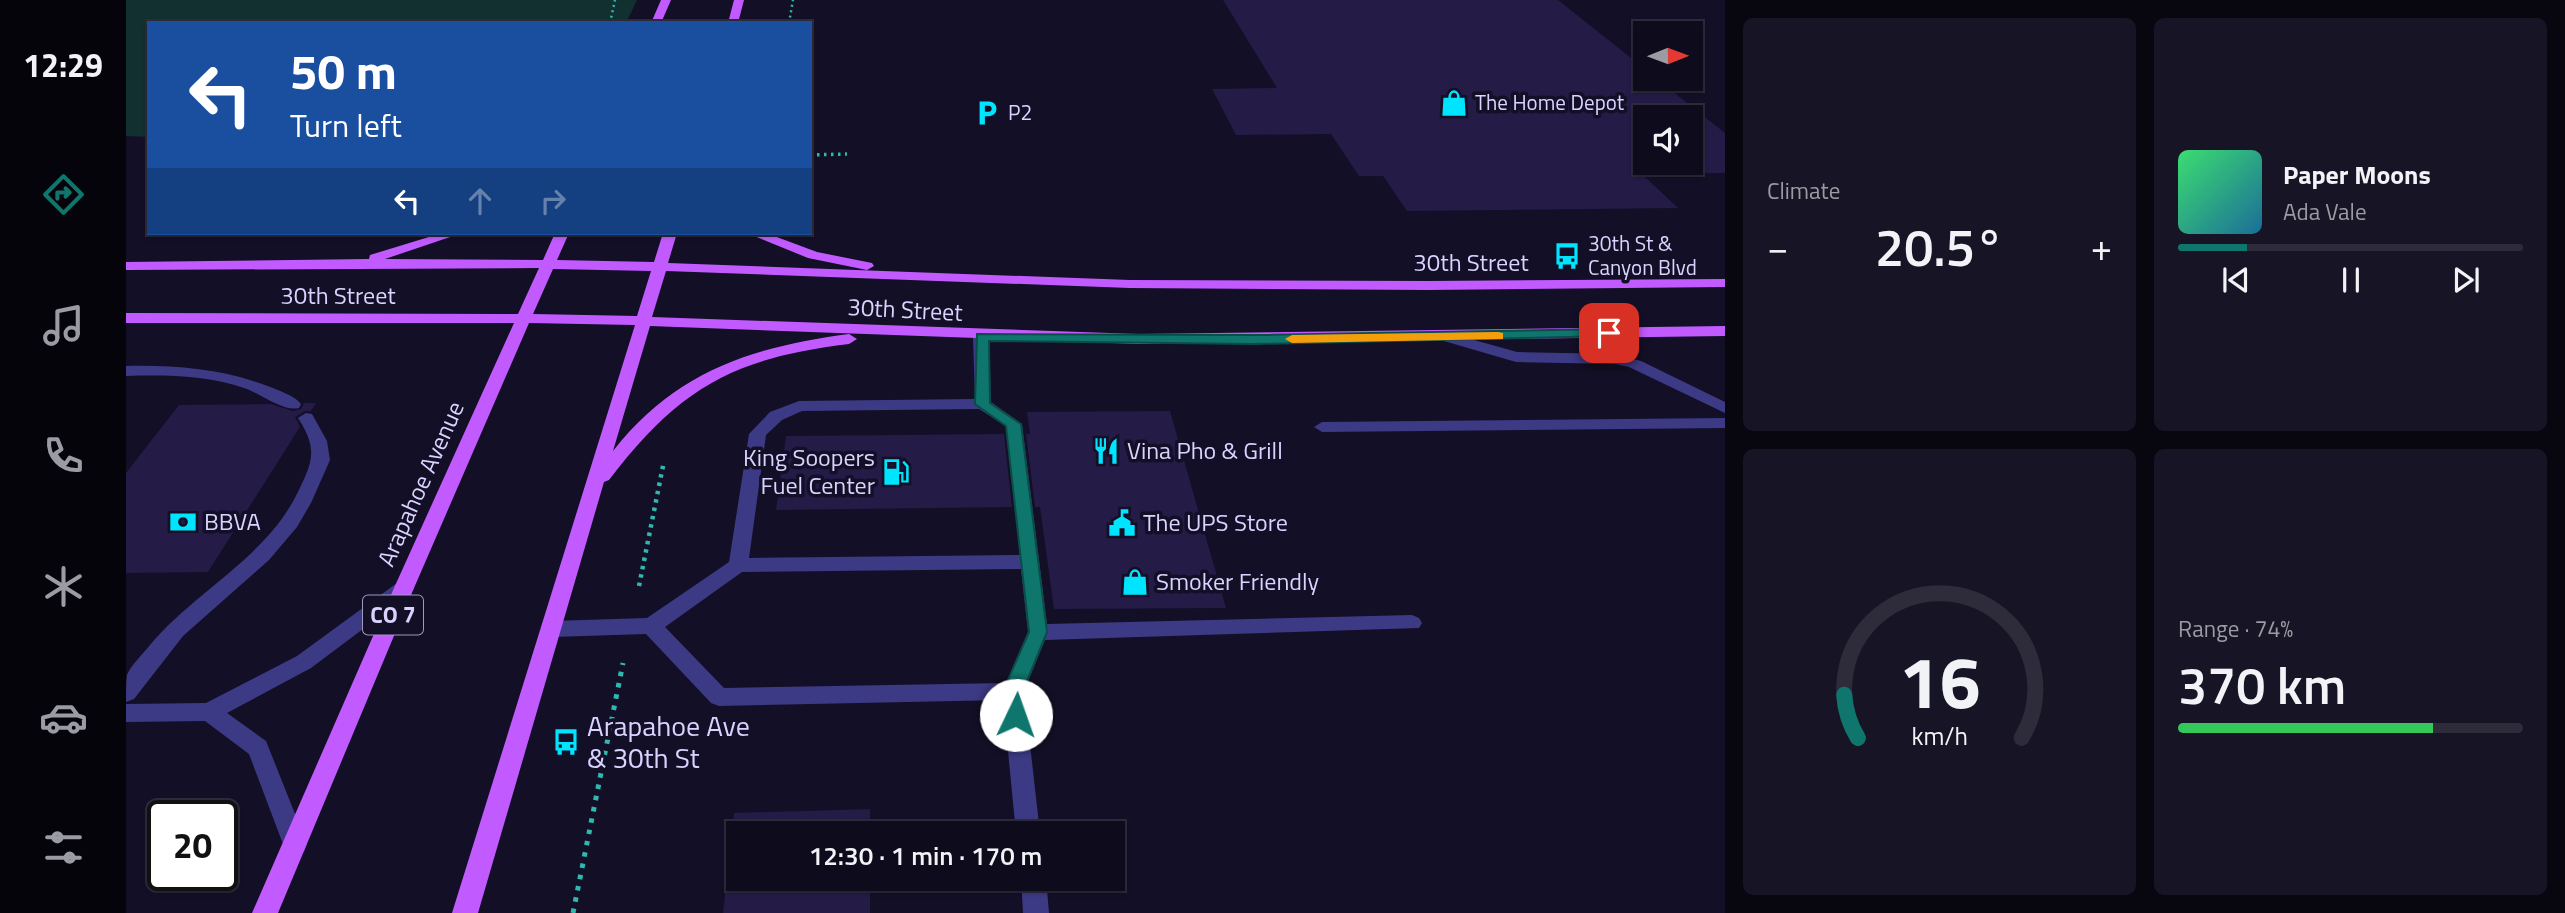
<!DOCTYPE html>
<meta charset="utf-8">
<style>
:root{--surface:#0e0b1c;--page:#171425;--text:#f1f3f6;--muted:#9b9ba3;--line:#2e2b3b;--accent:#0f766e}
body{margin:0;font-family:"Titillium Web",sans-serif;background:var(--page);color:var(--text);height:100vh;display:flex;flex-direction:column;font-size:26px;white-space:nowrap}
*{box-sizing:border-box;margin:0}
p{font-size:23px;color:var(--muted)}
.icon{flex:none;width:38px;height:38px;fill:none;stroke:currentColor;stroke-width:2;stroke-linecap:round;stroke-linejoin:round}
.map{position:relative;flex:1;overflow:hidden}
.details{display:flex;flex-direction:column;gap:18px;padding:18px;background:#08060f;width:840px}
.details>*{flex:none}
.top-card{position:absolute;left:21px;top:21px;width:665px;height:214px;border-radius:0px;box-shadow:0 2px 5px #0004,0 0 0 2px var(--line);background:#1a4fa0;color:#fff;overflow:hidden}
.needle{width:46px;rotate:89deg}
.tools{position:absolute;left:1507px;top:21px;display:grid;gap:14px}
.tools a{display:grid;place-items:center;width:70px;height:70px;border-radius:0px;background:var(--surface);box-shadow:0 2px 5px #0004,0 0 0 2px var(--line);font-size:35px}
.speed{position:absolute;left:21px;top:800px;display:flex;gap:14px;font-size:35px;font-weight:700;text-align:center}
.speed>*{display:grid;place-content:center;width:91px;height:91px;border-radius:50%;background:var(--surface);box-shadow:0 2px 5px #0004,0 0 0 2px var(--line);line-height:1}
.speed .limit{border:4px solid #111;border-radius:10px;background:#fff;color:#111}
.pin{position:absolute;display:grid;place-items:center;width:60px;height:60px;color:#fff;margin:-30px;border-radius:14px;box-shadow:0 4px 10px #0006}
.me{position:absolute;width:77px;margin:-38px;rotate:3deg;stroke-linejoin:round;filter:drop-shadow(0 0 5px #0008)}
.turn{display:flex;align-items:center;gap:24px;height:147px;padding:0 28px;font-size:32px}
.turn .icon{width:91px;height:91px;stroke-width:2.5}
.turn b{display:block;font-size:49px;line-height:60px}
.lanes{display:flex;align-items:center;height:66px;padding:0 28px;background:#0003;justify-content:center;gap:35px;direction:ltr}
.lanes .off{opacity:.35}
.big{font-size:52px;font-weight:600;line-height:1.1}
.details .widget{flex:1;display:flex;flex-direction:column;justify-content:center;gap:10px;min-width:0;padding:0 24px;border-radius:10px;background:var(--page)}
.details .dial{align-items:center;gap:0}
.dial svg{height:182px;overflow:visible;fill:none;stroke:var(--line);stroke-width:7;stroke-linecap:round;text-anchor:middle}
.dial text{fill:var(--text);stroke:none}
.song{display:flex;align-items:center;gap:21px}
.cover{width:84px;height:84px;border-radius:10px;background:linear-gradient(135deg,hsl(140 70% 55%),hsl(200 70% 35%))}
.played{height:7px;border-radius:4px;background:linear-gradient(90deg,var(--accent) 20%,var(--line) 20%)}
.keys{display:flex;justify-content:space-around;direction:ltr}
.heat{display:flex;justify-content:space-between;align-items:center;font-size:38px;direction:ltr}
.charge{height:10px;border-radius:5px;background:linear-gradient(90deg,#34c759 74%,var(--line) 0)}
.details .tiles{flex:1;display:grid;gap:18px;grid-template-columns:repeat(2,1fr)}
.trip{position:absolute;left:600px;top:821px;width:399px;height:70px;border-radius:0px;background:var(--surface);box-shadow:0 2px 5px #0004,0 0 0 2px var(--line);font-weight:600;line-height:70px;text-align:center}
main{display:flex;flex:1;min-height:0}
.dock{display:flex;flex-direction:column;width:126px;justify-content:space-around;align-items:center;background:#06040b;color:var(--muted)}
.dock .icon{width:49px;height:49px}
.dock .on{color:var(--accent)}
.dock b{font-size:32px;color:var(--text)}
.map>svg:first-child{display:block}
</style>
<main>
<nav class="dock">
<b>12:29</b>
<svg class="icon on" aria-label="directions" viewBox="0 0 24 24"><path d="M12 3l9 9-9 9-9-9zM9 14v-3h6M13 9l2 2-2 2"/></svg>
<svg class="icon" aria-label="music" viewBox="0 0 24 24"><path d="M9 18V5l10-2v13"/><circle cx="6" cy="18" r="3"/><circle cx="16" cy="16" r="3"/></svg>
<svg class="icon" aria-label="phone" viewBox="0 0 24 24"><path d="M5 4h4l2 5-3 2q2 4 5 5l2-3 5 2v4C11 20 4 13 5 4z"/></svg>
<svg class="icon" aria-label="climate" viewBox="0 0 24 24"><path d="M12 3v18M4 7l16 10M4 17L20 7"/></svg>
<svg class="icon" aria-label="car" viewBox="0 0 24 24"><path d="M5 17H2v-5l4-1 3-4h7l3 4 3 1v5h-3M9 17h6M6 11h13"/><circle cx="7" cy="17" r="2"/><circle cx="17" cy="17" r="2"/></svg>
<svg class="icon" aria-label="filters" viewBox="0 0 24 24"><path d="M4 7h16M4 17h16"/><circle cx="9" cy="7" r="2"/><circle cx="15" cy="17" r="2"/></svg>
</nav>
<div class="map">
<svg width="1599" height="913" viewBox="0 0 1599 913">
<rect width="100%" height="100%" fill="#130f26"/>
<path fill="#12302f" d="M0 0H511L500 23H23V137L0 136Z"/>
<path fill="#241b47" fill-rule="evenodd" d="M1097 0H1432L1519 69V79H1531L1599 133V173L1516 174 1552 208 1281 211 1257 176H1233L1205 134 1110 135 1086 89 1151 88ZM1519 117H1564V163H1519Z
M178 403H190L185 411H179L169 417 174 427 82 572 0 573V473L53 405 145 404 167 411 175 409Z
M1044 411 1100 608 928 609 914 507H909L900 434H904L901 412Z
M878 434 886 507 650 510 660 436Z
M744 809V833H612V878H744V913H597L608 813Z"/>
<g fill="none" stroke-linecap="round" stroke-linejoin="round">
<path stroke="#2fb8b0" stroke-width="2.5" stroke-dasharray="2 3.5" stroke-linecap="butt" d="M484 23 489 0
M663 23 667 0"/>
<path stroke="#2fb8b0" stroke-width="3.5" stroke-dasharray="2.5 4.5" stroke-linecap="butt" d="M684 155 721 154"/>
<path stroke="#2fb8b0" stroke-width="4.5" stroke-dasharray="3.5 5" stroke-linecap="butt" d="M513 586 538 461"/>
<path stroke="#2fb8b0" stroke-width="5" stroke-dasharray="4.5 7" stroke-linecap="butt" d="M447 913 497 663"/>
<path fill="#3d3a85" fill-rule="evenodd" d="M855 332 863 337 865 402 896 424 921 624 1286 615 1293 618 1296 623 1293 628 919 640 898 691 914 833H890L877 700 593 706 585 703 520 634 426 637 419 635 416 629 419 623 426 621 521 618 603 562 623 434 644 412 673 401 849 399 847 337ZM853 409 880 426 894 555 623 558 640 435 656 420 676 411ZM895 569 902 632 880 683 598 688 539 627 616 572Z
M1323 333 1391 352 1489 354 1515 361 1599 402V413L1503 367 1489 364 1390 362 1318 341 1315 338Z
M0 366C51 365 99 369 147 388 156 392 169 396 175 404L173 408C157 412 134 393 118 388 80 375 40 375 0 376Z
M180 413 186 414 201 441 204 460 185 503 171 527 143 560 57 636 8 699 0 702C0 694 0 682 1 675 5 665 17 654 24 645 70 590 140 558 172 492 187 461 192 449 172 418Z
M1599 418V428L1196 432 1188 427 1196 422Z
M278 581 285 583 288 588 285 593 185 668 101 713 140 741 181 844 178 852 169 855 160 852 123 754 79 721 0 722V704L80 703 171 656 271 583Z
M895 878H920L923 913H897Z"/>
<path fill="#c25bff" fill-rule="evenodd" d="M535 0H545L535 23H525Z
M608 0H618L612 23H602Z
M316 233H336L259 259 417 260 429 233H443L431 260 528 262 537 233H551L542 263 1004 280 1302 281 1599 279V287L1302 290 1004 288 540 271 526 317 1012 334 1599 326V336L1012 344 524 326 487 451C550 371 626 347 723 334L731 339 723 344C608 358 554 387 483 480L478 482 352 913H326L509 325 403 323 288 588 152 913H126L268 588 388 323H0V313L392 314 413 268 0 270V262L243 259 244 255ZM427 269 525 271 511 316 407 314Z
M621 233H640L691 252 746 263 748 266 741 270 682 258Z"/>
</g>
<path fill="#0f766e" stroke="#0a4d48" stroke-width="2" d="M1483 329 1488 330V336L1129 344 863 341 864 403 895 424 921 632 897 691 900 715 897 721 890 723 883 721 877 691 903 632 880 426 849 404 851 334 1129 335Z"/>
<path fill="#f59e0b" d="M1372 332 1377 333V339L1166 343 1159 339 1166 335Z"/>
<defs>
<symbol id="shop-bare" viewBox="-9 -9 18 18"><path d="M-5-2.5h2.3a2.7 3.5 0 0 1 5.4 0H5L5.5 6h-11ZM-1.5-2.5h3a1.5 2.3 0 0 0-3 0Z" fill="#00e5ff" stroke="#130f26" stroke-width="2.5" paint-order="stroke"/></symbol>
<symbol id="parking-bare" viewBox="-9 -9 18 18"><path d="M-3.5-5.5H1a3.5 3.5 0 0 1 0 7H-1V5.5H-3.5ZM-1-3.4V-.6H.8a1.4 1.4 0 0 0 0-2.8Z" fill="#00e5ff" stroke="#130f26" stroke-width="2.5" paint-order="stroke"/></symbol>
<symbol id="bus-bare" viewBox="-9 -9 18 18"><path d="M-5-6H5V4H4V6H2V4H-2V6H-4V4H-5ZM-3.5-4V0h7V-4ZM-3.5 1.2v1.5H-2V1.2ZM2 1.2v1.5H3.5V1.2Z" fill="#00e5ff" stroke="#130f26" stroke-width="2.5" paint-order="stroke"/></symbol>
<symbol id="restaurant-bare" viewBox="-9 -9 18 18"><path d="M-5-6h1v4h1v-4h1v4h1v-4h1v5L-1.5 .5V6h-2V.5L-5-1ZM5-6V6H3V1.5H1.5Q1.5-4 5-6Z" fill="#00e5ff" stroke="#130f26" stroke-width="2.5" paint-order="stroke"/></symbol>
<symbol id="fuel-bare" viewBox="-9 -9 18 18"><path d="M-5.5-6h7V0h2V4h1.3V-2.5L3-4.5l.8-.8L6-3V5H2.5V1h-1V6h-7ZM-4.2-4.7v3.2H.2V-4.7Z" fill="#00e5ff" stroke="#130f26" stroke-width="2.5" paint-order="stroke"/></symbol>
<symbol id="bank-bare" viewBox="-9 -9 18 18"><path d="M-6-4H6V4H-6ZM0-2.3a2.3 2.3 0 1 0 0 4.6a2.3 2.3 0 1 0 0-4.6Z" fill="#00e5ff" stroke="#130f26" stroke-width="2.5" paint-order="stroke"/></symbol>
<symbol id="civic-bare" viewBox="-9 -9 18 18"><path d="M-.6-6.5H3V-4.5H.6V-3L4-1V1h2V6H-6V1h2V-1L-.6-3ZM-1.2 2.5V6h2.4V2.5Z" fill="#00e5ff" stroke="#130f26" stroke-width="2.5" paint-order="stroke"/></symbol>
</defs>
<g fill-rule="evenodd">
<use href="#shop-bare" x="1309" y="84" width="38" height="38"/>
<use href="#parking-bare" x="842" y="94" width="38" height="38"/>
<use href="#bus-bare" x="1422" y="237" width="38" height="38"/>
<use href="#restaurant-bare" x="961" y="432" width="38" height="38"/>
<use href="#fuel-bare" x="751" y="453" width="38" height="38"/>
<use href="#bank-bare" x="38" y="503" width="38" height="38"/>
<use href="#civic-bare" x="977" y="504" width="38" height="38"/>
<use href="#shop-bare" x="990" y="563" width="38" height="38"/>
<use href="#bus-bare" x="421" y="723" width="38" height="38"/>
</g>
<g text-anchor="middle" stroke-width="7" stroke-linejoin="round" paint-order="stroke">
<g font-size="21" fill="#d9d4ff" stroke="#130f26" text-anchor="start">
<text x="1349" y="110">The Home Depot</text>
<text x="882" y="120">P2</text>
<text x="1462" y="251">30th St &amp;<tspan x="1462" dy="24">Canyon Blvd</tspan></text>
</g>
<rect fill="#130f26" stroke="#9e99be" stroke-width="2" x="237" y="595.5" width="60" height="39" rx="5"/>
<g font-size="23" font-weight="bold" fill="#d9d4ff">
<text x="267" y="623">CO 7</text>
</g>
<g font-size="24" fill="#d9d4ff" stroke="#130f26">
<text x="1345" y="271">30th Street</text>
<text x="212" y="304">30th Street</text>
<text transform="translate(779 310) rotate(3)" y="8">30th Street</text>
<text transform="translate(295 484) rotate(-66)" y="8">Arapahoe Avenue</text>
</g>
<g font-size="24" fill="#d9d4ff" stroke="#130f26" text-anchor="start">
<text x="1001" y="459">Vina Pho &amp; Grill</text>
<text x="749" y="466" text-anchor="end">King Soopers<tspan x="749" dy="28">Fuel Center</tspan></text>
<text x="78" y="530">BBVA</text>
<text x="1017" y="531">The UPS Store</text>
<text x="1030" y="590">Smoker Friendly</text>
</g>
<g font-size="28" fill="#d9d4ff" stroke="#130f26" text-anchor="start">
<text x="461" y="736">Arapahoe Ave<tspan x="461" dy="32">&amp; 30th St</tspan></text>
</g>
</g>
</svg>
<div class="tools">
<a><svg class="needle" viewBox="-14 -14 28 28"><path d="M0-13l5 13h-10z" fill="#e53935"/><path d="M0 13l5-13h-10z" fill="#9b9ba3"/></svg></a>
<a><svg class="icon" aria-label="sound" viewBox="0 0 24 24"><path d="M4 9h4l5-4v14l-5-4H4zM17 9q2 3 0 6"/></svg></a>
</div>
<div class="speed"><div class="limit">20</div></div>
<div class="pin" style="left:1483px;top:333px;background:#d93025"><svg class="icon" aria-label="arrive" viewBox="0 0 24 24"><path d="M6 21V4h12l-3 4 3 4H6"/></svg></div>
<svg class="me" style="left:890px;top:715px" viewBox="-20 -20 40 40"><circle r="19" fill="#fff"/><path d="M0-13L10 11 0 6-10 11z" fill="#0f766e"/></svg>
<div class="trip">12:30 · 1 min · 170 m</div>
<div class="top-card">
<div class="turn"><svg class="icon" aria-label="left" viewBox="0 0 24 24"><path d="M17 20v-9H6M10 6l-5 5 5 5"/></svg><div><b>50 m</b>Turn left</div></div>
<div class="lanes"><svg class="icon" aria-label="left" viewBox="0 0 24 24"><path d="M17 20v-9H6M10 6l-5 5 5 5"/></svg><svg class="icon off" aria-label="ahead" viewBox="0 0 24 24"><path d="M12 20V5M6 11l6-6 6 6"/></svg><svg class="icon off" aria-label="right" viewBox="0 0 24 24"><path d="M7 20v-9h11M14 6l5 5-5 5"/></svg></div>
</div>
</div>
<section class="details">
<div class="tiles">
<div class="widget"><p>Climate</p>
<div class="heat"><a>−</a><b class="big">20.5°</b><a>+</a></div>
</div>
<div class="widget">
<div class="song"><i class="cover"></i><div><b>Paper Moons</b><p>Ada Vale</p></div></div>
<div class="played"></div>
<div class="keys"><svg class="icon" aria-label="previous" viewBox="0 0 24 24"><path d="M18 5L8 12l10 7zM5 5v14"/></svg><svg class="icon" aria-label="pause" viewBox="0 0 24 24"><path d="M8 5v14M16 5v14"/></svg><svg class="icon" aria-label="next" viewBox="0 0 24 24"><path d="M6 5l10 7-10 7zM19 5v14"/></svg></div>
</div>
<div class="widget dial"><svg viewBox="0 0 100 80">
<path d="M14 69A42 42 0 1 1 86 69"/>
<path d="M14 69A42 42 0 0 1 8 50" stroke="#0f766e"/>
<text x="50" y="56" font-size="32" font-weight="700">16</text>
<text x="50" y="72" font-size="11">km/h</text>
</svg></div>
<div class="widget"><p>Range · 74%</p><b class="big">370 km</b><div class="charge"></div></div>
</div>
</section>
</main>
